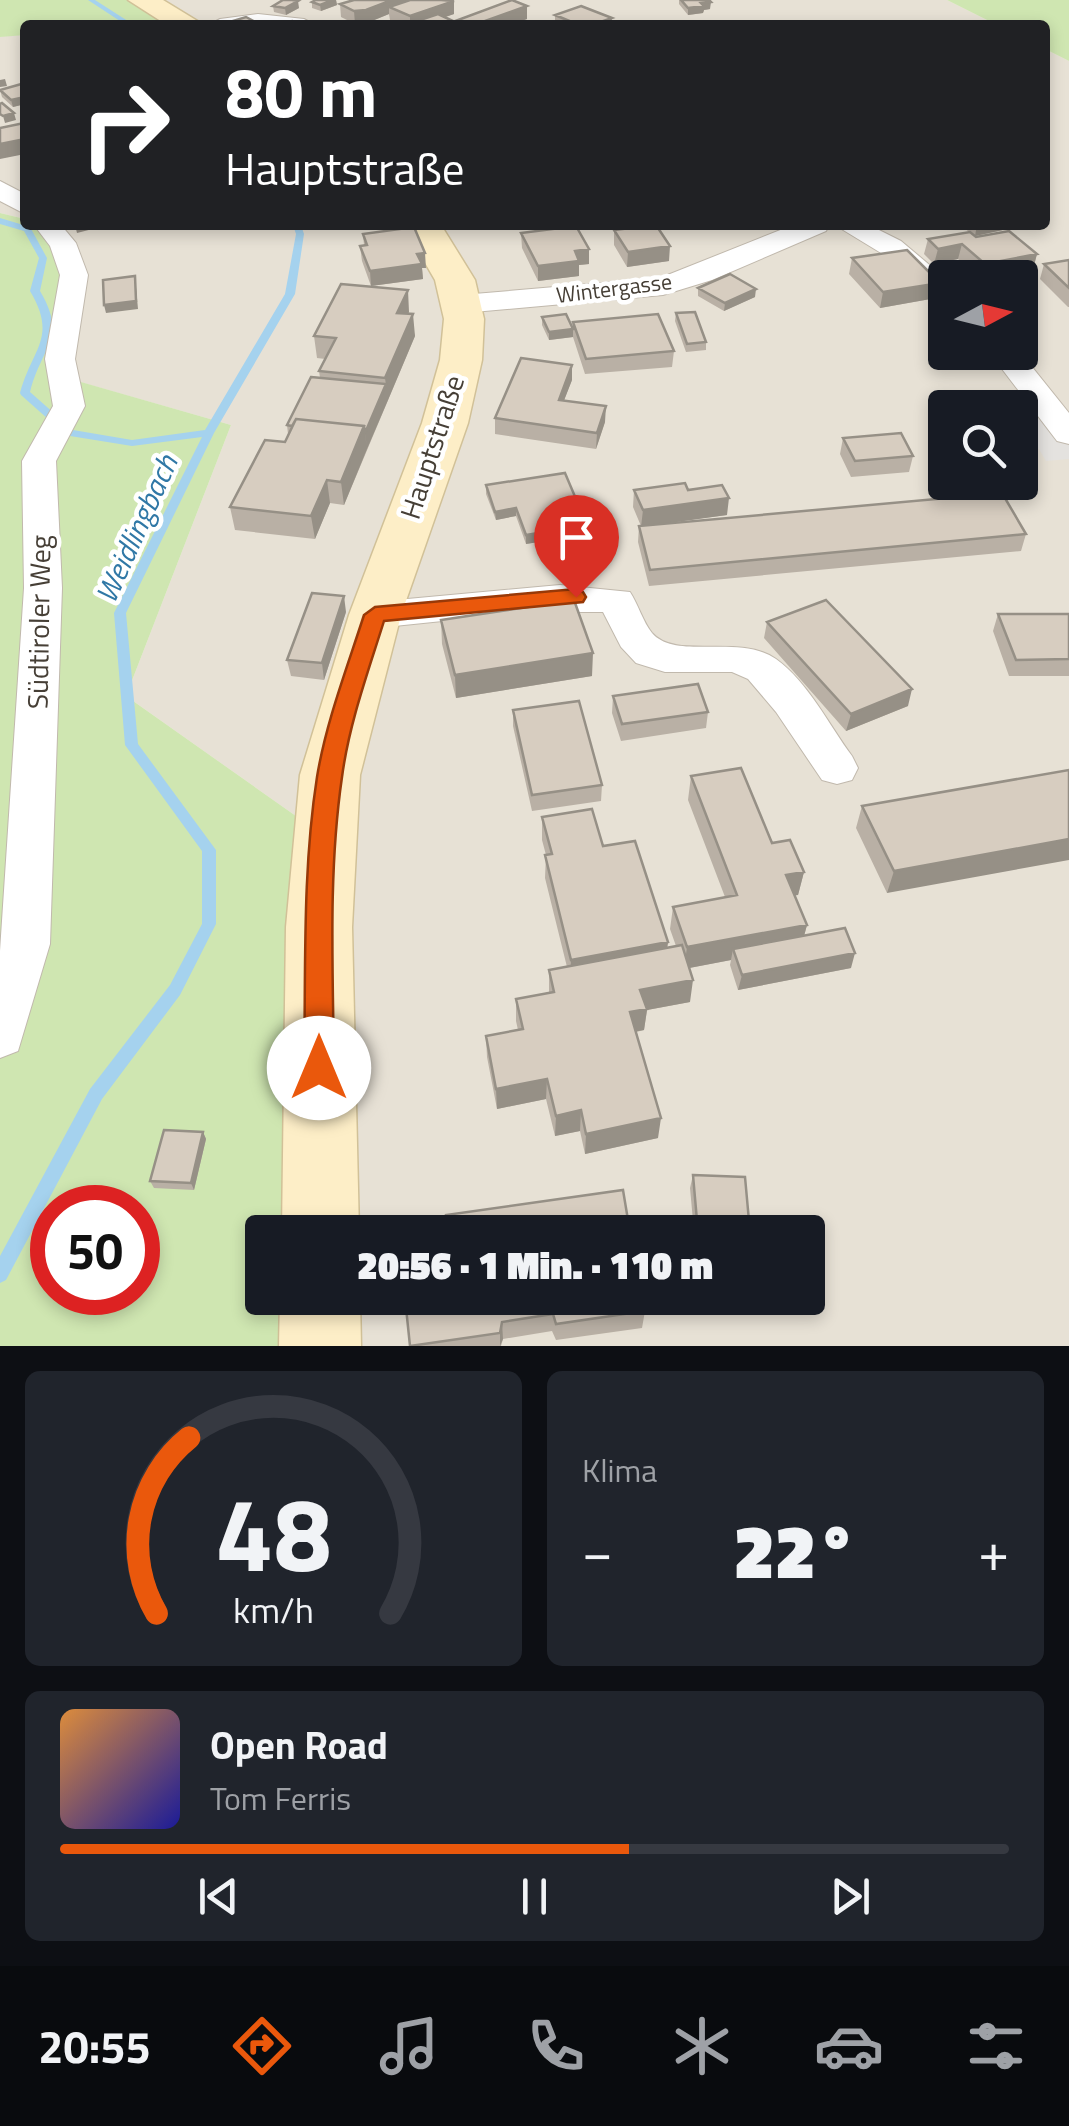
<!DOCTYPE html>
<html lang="de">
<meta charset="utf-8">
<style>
:root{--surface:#171b24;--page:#20242c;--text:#f1f3f6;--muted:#9ea1a6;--line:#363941;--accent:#ea580c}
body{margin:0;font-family:"Titillium Web",sans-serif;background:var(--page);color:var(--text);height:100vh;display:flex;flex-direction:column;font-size:38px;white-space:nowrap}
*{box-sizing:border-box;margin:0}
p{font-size:32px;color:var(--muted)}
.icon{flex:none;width:55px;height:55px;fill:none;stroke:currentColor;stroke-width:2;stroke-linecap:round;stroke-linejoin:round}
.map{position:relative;height:1346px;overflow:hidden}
.side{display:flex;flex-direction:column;gap:25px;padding:25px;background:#0d0f14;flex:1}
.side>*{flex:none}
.hud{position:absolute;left:20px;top:20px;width:1030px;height:210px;border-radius:10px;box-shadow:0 5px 15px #0003;background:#202124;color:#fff;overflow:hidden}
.needle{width:65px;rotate:83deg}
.tools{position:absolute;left:928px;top:260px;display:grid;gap:20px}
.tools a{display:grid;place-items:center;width:110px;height:110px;border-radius:10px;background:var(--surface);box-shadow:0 5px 15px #0003;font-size:50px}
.speed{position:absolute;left:30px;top:1185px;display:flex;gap:20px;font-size:50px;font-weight:700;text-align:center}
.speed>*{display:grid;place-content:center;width:130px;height:130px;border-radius:50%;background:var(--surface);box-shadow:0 5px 15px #0003;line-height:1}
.speed .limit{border:15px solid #d22;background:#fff;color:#111}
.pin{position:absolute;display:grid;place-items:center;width:85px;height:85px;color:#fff;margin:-102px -42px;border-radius:50% 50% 50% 0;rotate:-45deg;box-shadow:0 0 10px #0007}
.pin .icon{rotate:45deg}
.me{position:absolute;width:110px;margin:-55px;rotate:0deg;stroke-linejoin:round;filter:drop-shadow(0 0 8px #0008)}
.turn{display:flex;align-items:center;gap:35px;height:210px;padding:0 40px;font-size:45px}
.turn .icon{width:130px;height:130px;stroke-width:2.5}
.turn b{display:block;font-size:70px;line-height:85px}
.big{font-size:75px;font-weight:800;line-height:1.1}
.side .widget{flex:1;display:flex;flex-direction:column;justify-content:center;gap:15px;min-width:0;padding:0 35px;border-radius:15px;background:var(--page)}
.side .dial{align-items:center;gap:0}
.dial svg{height:260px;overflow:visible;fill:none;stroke:var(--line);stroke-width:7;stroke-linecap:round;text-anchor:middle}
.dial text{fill:var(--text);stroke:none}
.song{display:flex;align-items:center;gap:30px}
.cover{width:120px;height:120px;border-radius:15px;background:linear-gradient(135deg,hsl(30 70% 55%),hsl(240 70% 35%))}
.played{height:10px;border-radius:5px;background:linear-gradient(90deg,var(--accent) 60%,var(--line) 60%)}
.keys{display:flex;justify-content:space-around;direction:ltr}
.heat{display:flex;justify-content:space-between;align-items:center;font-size:55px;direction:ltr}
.side .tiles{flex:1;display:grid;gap:25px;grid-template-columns:1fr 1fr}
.widget:last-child{grid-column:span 2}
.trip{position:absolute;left:245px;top:1215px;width:580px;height:100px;border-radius:10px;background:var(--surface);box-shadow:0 5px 15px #0003;font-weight:800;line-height:100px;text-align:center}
.tabs{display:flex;height:160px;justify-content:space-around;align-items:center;background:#090b0e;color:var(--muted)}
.tabs .icon{width:70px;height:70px}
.tabs .selected{color:var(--accent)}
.tabs b{font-size:45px;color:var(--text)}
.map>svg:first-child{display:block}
</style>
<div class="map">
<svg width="1069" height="1346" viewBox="0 0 1069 1346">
<rect width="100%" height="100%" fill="#f3efe7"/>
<path fill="#e7e1d5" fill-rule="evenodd" d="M139 0H947L997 25H158L162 24Z
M8 35H25V219L0 213V37Z
M1045 49 1069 61V1346H288L289 1298H808V1232H291L303 821 126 696 231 425 73 380 45 225H1045ZM945 278H1020V352H945ZM945 408H1020V482H945Z"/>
<path fill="#cfe6b1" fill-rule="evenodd" d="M0 0H139L163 23 25 25V35L0 37Z
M947 0H1069V61L1045 49V25H997Z
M0 213 25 219V225H46L75 276 74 380 231 425 126 696 303 821 291 1232H262V1298H289L288 1346H0ZM52 1208H138V1292H52Z"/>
<path fill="#e4e2df" d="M1047 413 1069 443V459L1046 461 1020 418Z"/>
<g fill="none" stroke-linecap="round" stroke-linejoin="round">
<path fill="#a5d2ee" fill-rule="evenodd" d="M88 0H95L134 25H126Z
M0 218 30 227 47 258 40 291C68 338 41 347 30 392L73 430 132 440 205 430 285 294 296 234 293 225H301L304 234 295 294 214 433 126 613 138 744 216 850V924L180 995 102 1099 6 1280 0 1283V1256L90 1089 170 985 202 924V851L125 745 114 613 202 437 132 446 70 436 66 435 21 395 20 393C32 348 58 338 30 291L39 258 24 231 0 224Z"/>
<defs>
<path id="minor" d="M258 14 304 19 315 25H209L220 19Z
M0 181 25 194V214L0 201Z
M34 225H61L76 243 88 275 75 359 85 406 56 461 62 588 50 944 18 1051 0 1058V951L24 588 22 461 53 406 45 359 60 275 50 246Z
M793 225H829L826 231 712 280 663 295 462 313 452 310 447 304 452 298 462 295 660 278Z
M835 225H869L901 241 945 278V301L935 298 881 253Z
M989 352H1020L1069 413V444L1057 441Z
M560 585 630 592C638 604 643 622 652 633 676 661 739 633 776 659 808 682 829 725 852 756L858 768 852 780 837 784 822 780 776 712 748 679 732 672H665L636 663 621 647 603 612H530L375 628 361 624 356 615 361 606 375 602Z"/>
<path id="secondary" d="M128 0H163L204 25H167Z
M403 225H441L475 280 484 319 482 360 468 423 401 615 360 775 352 927 359 1232H282L286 927 300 775 349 615 422 423 440 360 444 319 435 280Z
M280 1298H360L361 1346H279Z"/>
</defs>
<use href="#minor" stroke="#c1b9ad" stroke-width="2"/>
<use href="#secondary" stroke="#d1c198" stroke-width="3"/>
<use href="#minor" fill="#fff" fill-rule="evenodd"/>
<use href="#secondary" fill="#fdeec7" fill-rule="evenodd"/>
</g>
<path fill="#b9b0a5" d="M316 0H336L337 5 321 11 312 8V2Z
M354 0 454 14 445 17 453 21 527 6V19L510 25H401L390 20 389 14 367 23 355 24 341 17 340 4Z
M679 0H709L710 9 704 10 703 13 688 15 679 4Z
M273 6 299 8 286 15 274 12Z
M555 15 612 18 611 25H555Z
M25 83V104L13 107 2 97 0 90Z
M961 225H1026L975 236 1037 254 1033 269 992 278H978L958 259 934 264 924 254 928 239 969 232Z
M614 230 669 261 627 267 614 245Z
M521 233 589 264 579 265V276L538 281 522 248Z
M363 234 426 268H422L423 279 371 286 362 261 360 246 364 245Z
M852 258 940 283 936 298 880 308 849 274Z
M1069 260V307H1068L1040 279 1044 264Z
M698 288 755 297 724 311 698 296Z
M408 290V314L415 336 344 505 330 503 315 539 235 530 230 507 285 442 288 434 287 425 320 378 319 371 325 359 317 358 314 336Z
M676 313 706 342V350L686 352 675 321Z
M542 317 573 329V322L674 351 672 367 585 374 573 337 549 340 542 325Z
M572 380 564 400 605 422 596 449 495 434V418Z
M945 434V456L937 443 939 435Z
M843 438 913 456 909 472 851 477 840 454Z
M486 485 587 525V534L526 544 516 516 496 520 486 494Z
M634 490H688L727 515 665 523 1026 534 1021 551 649 586 638 542 639 526H641L633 507Z
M346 612 324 680 291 676 287 660Z
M998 614H1069V676H1009L993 631Z
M441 620 592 676 456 698 442 644Z
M767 622 908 706 846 731 764 638Z
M613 696 708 712 706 728 621 741 612 713Z
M513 710 602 785 601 801 532 811 513 726Z
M1069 770 887 893 856 828 862 806Z
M691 776 772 843 804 872 798 895H795L807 925 804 936 851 968 738 990 730 965 731 960 689 968 690 1002 647 1010 644 1030 636 1032 658 1138 585 1154 580 1131 555 1136 546 1099 497 1109 487 1057 486 1036 518 1030 516 1021V999L549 993V970L567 967 545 878 546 855 542 840V817L603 846 668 942 667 948 676 946 670 929 673 907 725 897 688 800Z
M203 1132 206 1139 194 1190 154 1188 150 1181Z
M693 1175 750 1232H694L690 1188Z
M405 1298 645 1311 642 1328 556 1340 552 1331 503 1339 501 1346H410Z
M700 1298H756L753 1309 701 1310Z"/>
<path fill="#969086" d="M333 0H336L337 5 321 11 320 5Z
M392 0H414L389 7V14L367 23 355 24 354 11Z
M298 1 299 8 286 15 285 8Z
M454 1V14L422 25H410V16Z
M711 2 710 9 704 10 703 13 688 15V8L701 3Z
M527 6V19L510 25H474Z
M612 18 611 25H592Z
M5 79 7 86 0 87V80Z
M25 97V104L13 107 11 100Z
M14 113 16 120 5 123 3 116Z
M25 139V154L0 159V144Z
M75 225H108L77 233Z
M977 225H1026L975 236Z
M962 244 958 259 934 264 938 249Z
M670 246 669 261 627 267 628 252Z
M589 249V264L579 265V276L538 281V266L575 251Z
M425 253 426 268H422L423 279 371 286 370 271 417 254Z
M1037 254 1033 269 992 278H981L985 264Z
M135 276 138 309 106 313 104 305Z
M940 283 936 298 880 308 883 292Z
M756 289 755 297 724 311 725 303Z
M408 290 409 312 399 335 397 313Z
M413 314 415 336 388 400 385 378Z
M573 329V337L549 340V332Z
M572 365V380L558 416 559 400Z
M386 384 388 400 367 449 365 433Z
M606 406 605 422 596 449 597 433Z
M364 426 367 449 344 505 341 482Z
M327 480 330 503 315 539 311 516Z
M729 498 727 515 641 527 643 510Z
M516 508V516L496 520 495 512Z
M587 525V534L526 544V535Z
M344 596 346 612 324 680 322 663Z
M593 653 592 676 456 698 455 675Z
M912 689 908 706 846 731 851 714Z
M1069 839V860L887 893 894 871Z
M804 872 798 895 781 898 786 875Z
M807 925 801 947 733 949 731 960 684 969 687 947Z
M668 942 665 964 570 982 571 960Z
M855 953 851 968 738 990 742 975Z
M693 980 690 1002 647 1010 644 1030 628 1033 630 1012 640 990Z
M547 1079 546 1099 497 1109 496 1089Z
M581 1110 580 1131 555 1136 556 1116Z
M661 1118 658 1138 585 1154 586 1134Z
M203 1132 206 1139 194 1190 191 1183Z
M502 1322 503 1339 500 1346V1333Z"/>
<path fill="#d7cdc0" stroke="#969086" stroke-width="2.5" d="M283 0H292L298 1 285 8 273 6Z
M316 0H333L320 5 312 2Z
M354 0H392L366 10 354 11 340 4Z
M410 0H441L454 1 410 16 389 7Z
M512 0 527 6 474 25H456L450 23Z
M681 0H709L711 2 701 3 704 6 688 8Z
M581 6 612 18 592 25H579L555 15Z
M438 14 453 21 445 25H405Z
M246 17 259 24 230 25 226 23Z
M292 21 303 25H280Z
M25 83V97L11 100 0 90Z
M2 103 14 113 3 116 0 114V104Z
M24 123 25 139 0 144V128Z
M656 225 670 246 628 252 614 230Z
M576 226 589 249 575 251 579 261 538 266 521 233Z
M414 227 425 253 417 254 422 264 370 271 360 246 367 245 363 234Z
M1009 231 1037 254 985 264 962 244 938 249 928 239 970 232 976 237Z
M907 250 940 283 883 292 852 258Z
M1069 260V288L1044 264Z
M730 274 756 289 725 303 698 288Z
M135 276 136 301 104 305 103 280Z
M341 284 408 290 397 313 413 314 385 378 319 371 336 338 314 336Z
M695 312 706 342 687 344 676 313Z
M566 314 573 329 549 332 542 317Z
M658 314 674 351 586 359 573 322Z
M521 358 572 365 559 400 606 406 597 433 495 418Z
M311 377 386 384 365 433 364 426 296 419 292 426 287 425Z
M296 419 364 426 341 482 327 480 311 516 230 507 265 440 285 442Z
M901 433 913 456 855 461 843 438Z
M565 473 587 525 526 535 516 508 495 512 486 485Z
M685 483 688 490 722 485 729 498 643 510 634 490Z
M1002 493 1026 534 650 570 639 526Z
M312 593 344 596 322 663 287 660Z
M574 600 593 653 455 675 441 620Z
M826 600 912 689 851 714 767 622Z
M998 614H1069V659L1016 660Z
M698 684 708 712 622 724 613 696Z
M579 701 602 785 532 795 513 710Z
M741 768 772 843 790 840 804 872 786 875 807 925 687 947 673 907 737 895 691 776Z
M1069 770V839L894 871 862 806Z
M592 809 603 846 635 841 668 942 571 960 545 855 552 854 542 817Z
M845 928 855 953 742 975 733 949Z
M682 945 693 980 640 990 647 1009 630 1012 661 1118 586 1134 581 1110 556 1116 547 1079 496 1089 486 1036 523 1029 516 999 554 992 549 970Z
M164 1130 203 1132 191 1183 150 1181Z
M693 1175 745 1177 750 1232H698Z
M623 1190 630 1232H447L446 1215Z
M405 1298H642L645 1311 556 1324 553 1314 502 1322 500 1333 410 1346Z"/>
<path fill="#ea580c" stroke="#983908" stroke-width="2.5" d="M576 589 583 592 586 597 583 602 384 621C368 672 349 724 342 777 328 873 333 971 334 1068L329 1078 319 1082 309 1078 304 1068C306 971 302 873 317 777 326 722 347 668 364 615L375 607Z"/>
<g text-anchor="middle" stroke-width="9" stroke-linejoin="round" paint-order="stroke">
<g font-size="22" fill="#463f36" stroke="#fff">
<text transform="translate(614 288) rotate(-7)" y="8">Wintergasse</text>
</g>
<g font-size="28" fill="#463f36" stroke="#fff">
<text transform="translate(432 447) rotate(-72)" y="10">Hauptstraße</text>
<text transform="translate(39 622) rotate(-89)" y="10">Südtiroler Weg</text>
</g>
<g font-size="30" font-style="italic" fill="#3078a6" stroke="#fff">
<text transform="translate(137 529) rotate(-66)" y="10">Weidlingbach</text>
</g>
</g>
</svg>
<div class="tools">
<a><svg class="needle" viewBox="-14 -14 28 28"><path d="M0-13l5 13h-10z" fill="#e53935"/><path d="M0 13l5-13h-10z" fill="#9ea1a6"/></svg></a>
<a><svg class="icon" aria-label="search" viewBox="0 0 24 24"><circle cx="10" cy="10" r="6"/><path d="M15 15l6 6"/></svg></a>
</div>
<div class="speed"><div class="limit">50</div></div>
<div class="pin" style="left:576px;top:597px;background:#d93025"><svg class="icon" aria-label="arrive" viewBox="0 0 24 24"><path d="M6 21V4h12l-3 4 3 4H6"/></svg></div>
<svg class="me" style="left:319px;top:1068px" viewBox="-20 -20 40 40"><circle r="19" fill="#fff"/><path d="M0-13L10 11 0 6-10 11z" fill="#ea580c"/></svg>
<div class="trip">20:56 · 1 Min. · 110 m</div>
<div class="hud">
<div class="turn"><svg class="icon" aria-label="right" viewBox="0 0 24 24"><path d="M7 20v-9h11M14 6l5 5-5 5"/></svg><div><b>80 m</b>Hauptstraße</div></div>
</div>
</div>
<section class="side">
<div class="tiles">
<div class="widget dial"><svg viewBox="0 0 100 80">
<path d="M14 69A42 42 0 1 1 86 69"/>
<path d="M14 69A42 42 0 0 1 24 15" stroke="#ea580c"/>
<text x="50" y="56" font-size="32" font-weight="700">48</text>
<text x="50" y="72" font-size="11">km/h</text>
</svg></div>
<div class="widget"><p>Klima</p>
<div class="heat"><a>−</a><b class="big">22°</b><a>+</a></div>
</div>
<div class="widget">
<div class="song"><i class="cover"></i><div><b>Open Road</b><p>Tom Ferris</p></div></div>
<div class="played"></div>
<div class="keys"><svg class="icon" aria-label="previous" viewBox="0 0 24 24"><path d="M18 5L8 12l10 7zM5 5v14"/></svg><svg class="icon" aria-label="pause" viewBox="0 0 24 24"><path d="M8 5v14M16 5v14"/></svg><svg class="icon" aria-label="next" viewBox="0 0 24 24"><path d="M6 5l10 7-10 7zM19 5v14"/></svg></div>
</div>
</div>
</section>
<nav class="tabs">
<b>20:55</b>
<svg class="icon selected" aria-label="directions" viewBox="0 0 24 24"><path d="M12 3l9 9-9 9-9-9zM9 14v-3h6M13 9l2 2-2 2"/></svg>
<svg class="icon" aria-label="music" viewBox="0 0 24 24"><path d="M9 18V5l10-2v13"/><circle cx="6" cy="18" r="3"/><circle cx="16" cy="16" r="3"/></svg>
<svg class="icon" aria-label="phone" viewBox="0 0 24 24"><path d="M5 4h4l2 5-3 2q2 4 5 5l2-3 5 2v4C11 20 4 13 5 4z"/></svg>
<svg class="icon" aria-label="climate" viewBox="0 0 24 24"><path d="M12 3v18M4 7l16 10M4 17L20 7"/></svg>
<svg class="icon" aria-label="car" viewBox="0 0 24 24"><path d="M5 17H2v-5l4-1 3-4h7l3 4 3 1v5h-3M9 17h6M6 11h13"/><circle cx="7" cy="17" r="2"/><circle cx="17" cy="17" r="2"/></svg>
<svg class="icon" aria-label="filters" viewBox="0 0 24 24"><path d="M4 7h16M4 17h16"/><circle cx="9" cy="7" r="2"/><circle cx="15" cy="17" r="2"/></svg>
</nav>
